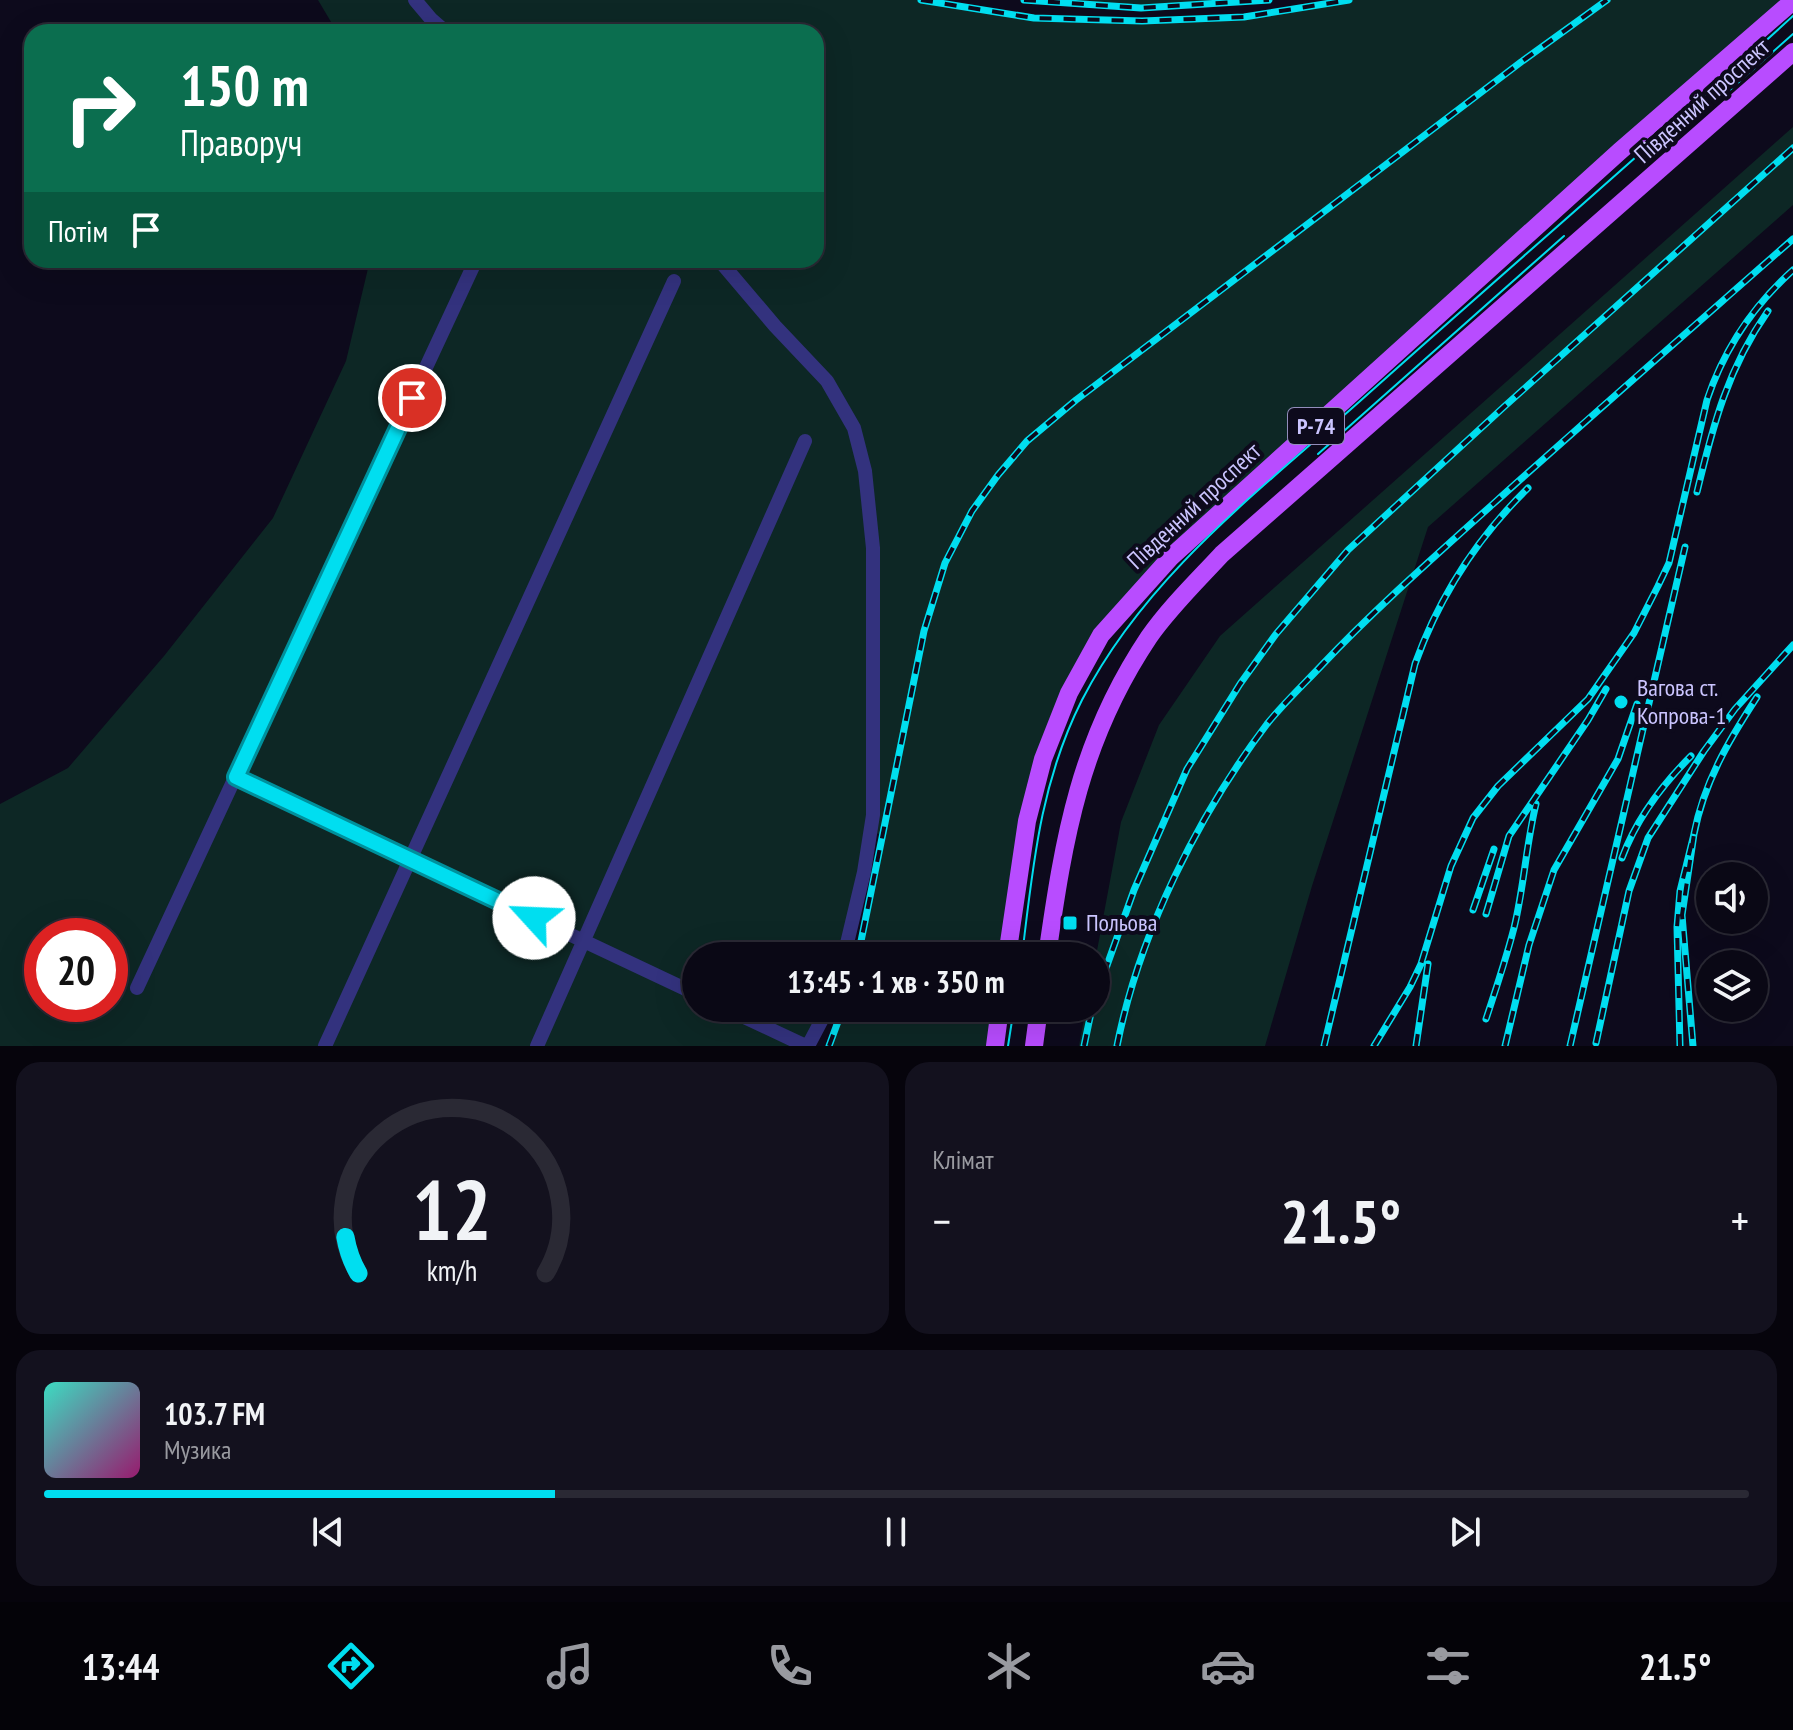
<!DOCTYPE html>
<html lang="uk">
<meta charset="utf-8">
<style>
:root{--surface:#0a0815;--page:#13111e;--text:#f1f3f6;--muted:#999aa0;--line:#2a2934;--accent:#00def0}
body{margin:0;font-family:"PT Sans Narrow",sans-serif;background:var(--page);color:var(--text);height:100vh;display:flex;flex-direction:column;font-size:30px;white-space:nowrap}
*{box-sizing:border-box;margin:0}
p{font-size:26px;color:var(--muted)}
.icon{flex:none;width:44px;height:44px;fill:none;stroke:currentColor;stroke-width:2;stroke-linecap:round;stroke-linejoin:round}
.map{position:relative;height:1046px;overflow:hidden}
.side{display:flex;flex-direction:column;gap:16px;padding:16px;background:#06040c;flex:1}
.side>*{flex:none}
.top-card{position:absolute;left:24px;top:24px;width:800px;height:244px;border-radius:24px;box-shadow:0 8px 32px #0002,0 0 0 2px var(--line);background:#0b6e4f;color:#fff;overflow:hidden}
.buttons{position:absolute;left:1696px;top:862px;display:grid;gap:16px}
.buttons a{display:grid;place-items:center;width:72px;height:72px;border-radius:50%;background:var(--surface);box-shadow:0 8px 32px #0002,0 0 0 2px var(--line);font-size:40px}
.speed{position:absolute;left:24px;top:918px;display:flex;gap:16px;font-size:40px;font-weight:700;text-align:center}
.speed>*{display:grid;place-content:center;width:104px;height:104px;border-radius:50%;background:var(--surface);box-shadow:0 8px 32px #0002,0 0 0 2px var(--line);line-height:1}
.speed .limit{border:12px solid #d22;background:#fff;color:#111}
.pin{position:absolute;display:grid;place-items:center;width:68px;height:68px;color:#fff;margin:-34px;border:4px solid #fff;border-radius:50%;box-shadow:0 2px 8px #0007}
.me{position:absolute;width:88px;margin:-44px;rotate:295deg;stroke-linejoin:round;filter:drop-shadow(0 0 6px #0008)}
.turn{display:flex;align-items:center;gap:28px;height:168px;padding:0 24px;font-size:36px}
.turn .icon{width:104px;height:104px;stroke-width:2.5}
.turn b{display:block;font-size:56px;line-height:68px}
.then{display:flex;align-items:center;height:76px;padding:0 24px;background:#0003;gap:16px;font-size:30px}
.big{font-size:60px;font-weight:700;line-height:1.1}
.side .card{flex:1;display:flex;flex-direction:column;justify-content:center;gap:12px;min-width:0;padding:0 28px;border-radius:24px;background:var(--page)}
.side .dial{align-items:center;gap:0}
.dial svg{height:208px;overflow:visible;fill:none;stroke:var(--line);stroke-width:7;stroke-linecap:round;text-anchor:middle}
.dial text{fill:var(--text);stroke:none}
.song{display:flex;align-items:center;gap:24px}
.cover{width:96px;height:96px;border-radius:12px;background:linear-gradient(135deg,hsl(170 70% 55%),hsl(320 70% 35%))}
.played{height:8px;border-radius:4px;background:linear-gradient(90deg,var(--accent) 30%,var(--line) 30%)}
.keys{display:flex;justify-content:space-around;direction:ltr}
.heat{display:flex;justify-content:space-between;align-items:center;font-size:44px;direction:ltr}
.side .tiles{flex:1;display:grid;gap:16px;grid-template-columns:1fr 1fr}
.card:last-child{grid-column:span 2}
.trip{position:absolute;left:682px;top:942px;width:428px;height:80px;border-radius:40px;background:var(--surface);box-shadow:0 8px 32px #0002,0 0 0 2px var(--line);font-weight:700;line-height:80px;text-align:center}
.dock{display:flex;height:128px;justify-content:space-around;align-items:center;background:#040308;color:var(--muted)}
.dock .icon{width:56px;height:56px}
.dock .selected{color:var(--accent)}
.dock b{font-size:36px;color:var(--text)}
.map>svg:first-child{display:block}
</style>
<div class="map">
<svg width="1793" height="1046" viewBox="0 0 1793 1046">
<rect width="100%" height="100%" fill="#0d0a1c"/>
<path fill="#0d2725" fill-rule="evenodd" d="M318 0H921L1034 18 1142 21 1244 17 1349 0H1793L1134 595 1054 729 1007 956H858L882 835 873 832 844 956H696V1008H828L808 1046H0V804L68 768 164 656 273 518 346 361 370 260H816V32H337ZM42 936H110V1004H42Z
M1024 0H1269L1141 8Z
M1793 127V205L1428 527 1312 886 1265 1046H1079L1086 1008H1096V956L1121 822 1159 725 1220 636Z
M843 1008H1000L995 1046H829Z"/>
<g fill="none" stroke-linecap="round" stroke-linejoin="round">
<path stroke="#33327e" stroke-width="14" d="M415 0 431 19 446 32
M719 260 775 326 827 381 854 428 865 471 873 548V815L864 872 844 956
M236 777 696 994
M137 988 476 260
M725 1008 806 1046
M325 1046 674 281
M537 1046 805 441
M808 1046 828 1008"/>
<path stroke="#b84cff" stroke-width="18" d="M1007 956 1027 821 1043 759 1069 693 1101 635 1171 557 1620 151 1793 1
M1047 956C1064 836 1080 740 1149 637 1170 607 1197 581 1222 554L1793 52
M995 1046 1000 1008
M1034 1046 1039 1008"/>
<path stroke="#00def0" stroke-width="2" d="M1723 96 1793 34
M1318 454 1564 236
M1022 956C1033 866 1040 783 1082 700 1145 577 1258 492 1359 402 1503 273 1650 147 1793 16
M1008 1046 1014 1008"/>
<defs>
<path id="rail" d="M921 0 1034 18 1142 21 1244 17 1349 0
M1024 0 1141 8 1269 0
M1697 492C1713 425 1728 368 1768 311
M1694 834C1704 782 1729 740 1757 697
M1622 858C1636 820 1662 785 1691 756
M1473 910 1494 849
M1486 914 1509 836 1588 720 1606 689
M858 956 924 631 945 563 972 511 998 475 1027 441 1076 400 1521 62 1607 0
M1096 996 1134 890 1187 769 1240 684 1276 634 1348 550 1506 405 1793 148
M1486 1019C1496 989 1506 959 1514 928 1524 887 1526 845 1536 804
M1596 1043 1629 891 1648 838 1704 751 1735 709 1793 645
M829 1046 843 1008
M1084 1046 1092 1008
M1117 1046C1139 934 1198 815 1267 724 1283 704 1303 685 1321 666 1375 609 1434 557 1493 504 1592 415 1693 327 1793 239
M1324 1046 1415 664C1439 597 1477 538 1528 488
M1374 1046 1410 987 1421 964 1451 866 1473 818 1498 786 1588 699 1634 633 1658 586 1669 563 1707 400C1724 349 1753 306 1793 270
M1416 1046 1428 964
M1505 1046 1529 945 1554 870 1618 759 1637 704
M1570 1046 1685 547
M1680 1046 1677 927 1680 891 1694 834 1682 915 1693 1046"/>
</defs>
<use href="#rail" stroke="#00def0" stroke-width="7"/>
<use href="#rail" stroke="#0d0a1c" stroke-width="4" stroke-dasharray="12" stroke-linecap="butt"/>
</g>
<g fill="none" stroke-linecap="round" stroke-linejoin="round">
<defs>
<path id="route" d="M412 398 236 777 534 918"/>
</defs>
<use href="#route" stroke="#00909c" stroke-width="20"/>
<use href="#route" stroke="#00def0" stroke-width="14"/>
</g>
<g fill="#00def0" stroke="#0d0a1c" stroke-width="3">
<circle cx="1621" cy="702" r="8"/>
<rect x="1062" y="915" width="16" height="16" rx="4"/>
</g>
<g text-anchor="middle" stroke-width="8" stroke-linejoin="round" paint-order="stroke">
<rect fill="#0d0a1c" stroke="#928dbb" stroke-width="2" x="1288" y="408" width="56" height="36" rx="6"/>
<g font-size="22" font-weight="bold" fill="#cbc5ff">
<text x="1316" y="434">Р-74</text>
</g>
<g font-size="24" fill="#cbc5ff" stroke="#0d0a1c">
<text transform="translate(1702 101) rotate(-42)" y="8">Південний проспект</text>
<text transform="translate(1194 506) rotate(-43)" y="8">Південний проспект</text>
</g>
<g font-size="24" fill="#cbc5ff" stroke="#0d0a1c" text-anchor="start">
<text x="1637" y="696">Вагова ст.<tspan x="1637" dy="28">Копрова-1</tspan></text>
<text x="1086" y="931">Польова</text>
</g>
</g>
</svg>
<div class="buttons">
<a><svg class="icon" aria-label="sound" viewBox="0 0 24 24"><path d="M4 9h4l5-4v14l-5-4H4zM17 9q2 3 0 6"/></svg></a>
<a><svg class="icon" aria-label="layers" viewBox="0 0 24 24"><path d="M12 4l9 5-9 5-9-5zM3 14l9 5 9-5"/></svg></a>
</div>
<div class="speed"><div class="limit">20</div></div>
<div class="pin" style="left:412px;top:398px;background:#d93025"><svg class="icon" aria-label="arrive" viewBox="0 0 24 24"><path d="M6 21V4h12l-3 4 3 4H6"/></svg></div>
<svg class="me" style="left:534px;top:918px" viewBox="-20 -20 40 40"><circle r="19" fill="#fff"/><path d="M0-13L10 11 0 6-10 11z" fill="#00def0"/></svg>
<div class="trip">13:45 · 1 хв · 350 m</div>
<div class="top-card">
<div class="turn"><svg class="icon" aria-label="right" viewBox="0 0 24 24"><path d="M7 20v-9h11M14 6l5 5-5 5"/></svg><div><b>150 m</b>Праворуч</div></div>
<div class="then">Потім<svg class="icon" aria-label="arrive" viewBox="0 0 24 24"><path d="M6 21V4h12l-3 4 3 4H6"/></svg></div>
</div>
</div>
<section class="side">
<div class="tiles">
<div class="card dial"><svg viewBox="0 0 100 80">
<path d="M14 69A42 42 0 1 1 86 69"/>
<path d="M14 69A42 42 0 0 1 9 55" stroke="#00def0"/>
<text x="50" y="56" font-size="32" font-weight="700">12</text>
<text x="50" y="72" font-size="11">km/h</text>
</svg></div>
<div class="card"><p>Клімат</p>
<div class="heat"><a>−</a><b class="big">21.5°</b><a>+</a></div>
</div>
<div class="card">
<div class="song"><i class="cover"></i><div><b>103.7 FM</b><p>Музика</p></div></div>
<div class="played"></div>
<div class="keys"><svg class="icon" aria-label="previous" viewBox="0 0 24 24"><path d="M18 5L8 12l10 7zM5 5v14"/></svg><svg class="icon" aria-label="pause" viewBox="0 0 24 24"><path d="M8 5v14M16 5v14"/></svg><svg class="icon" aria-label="next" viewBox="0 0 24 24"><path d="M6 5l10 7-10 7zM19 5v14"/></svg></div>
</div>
</div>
</section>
<nav class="dock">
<b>13:44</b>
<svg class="icon selected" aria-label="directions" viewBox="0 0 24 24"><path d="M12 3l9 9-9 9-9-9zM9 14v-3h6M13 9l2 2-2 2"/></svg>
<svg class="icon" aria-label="music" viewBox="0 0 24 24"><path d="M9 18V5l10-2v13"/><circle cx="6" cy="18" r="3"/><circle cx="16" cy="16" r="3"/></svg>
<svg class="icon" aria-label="phone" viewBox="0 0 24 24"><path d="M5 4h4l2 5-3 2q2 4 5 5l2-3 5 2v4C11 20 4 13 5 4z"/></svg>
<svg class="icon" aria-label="climate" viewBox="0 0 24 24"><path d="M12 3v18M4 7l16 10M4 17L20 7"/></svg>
<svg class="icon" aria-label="car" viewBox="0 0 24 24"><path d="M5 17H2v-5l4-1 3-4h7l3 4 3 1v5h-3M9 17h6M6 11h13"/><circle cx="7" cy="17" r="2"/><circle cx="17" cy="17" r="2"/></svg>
<svg class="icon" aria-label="filters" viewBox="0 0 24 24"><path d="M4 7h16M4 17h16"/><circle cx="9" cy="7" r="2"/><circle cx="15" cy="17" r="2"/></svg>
<b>21.5°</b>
</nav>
